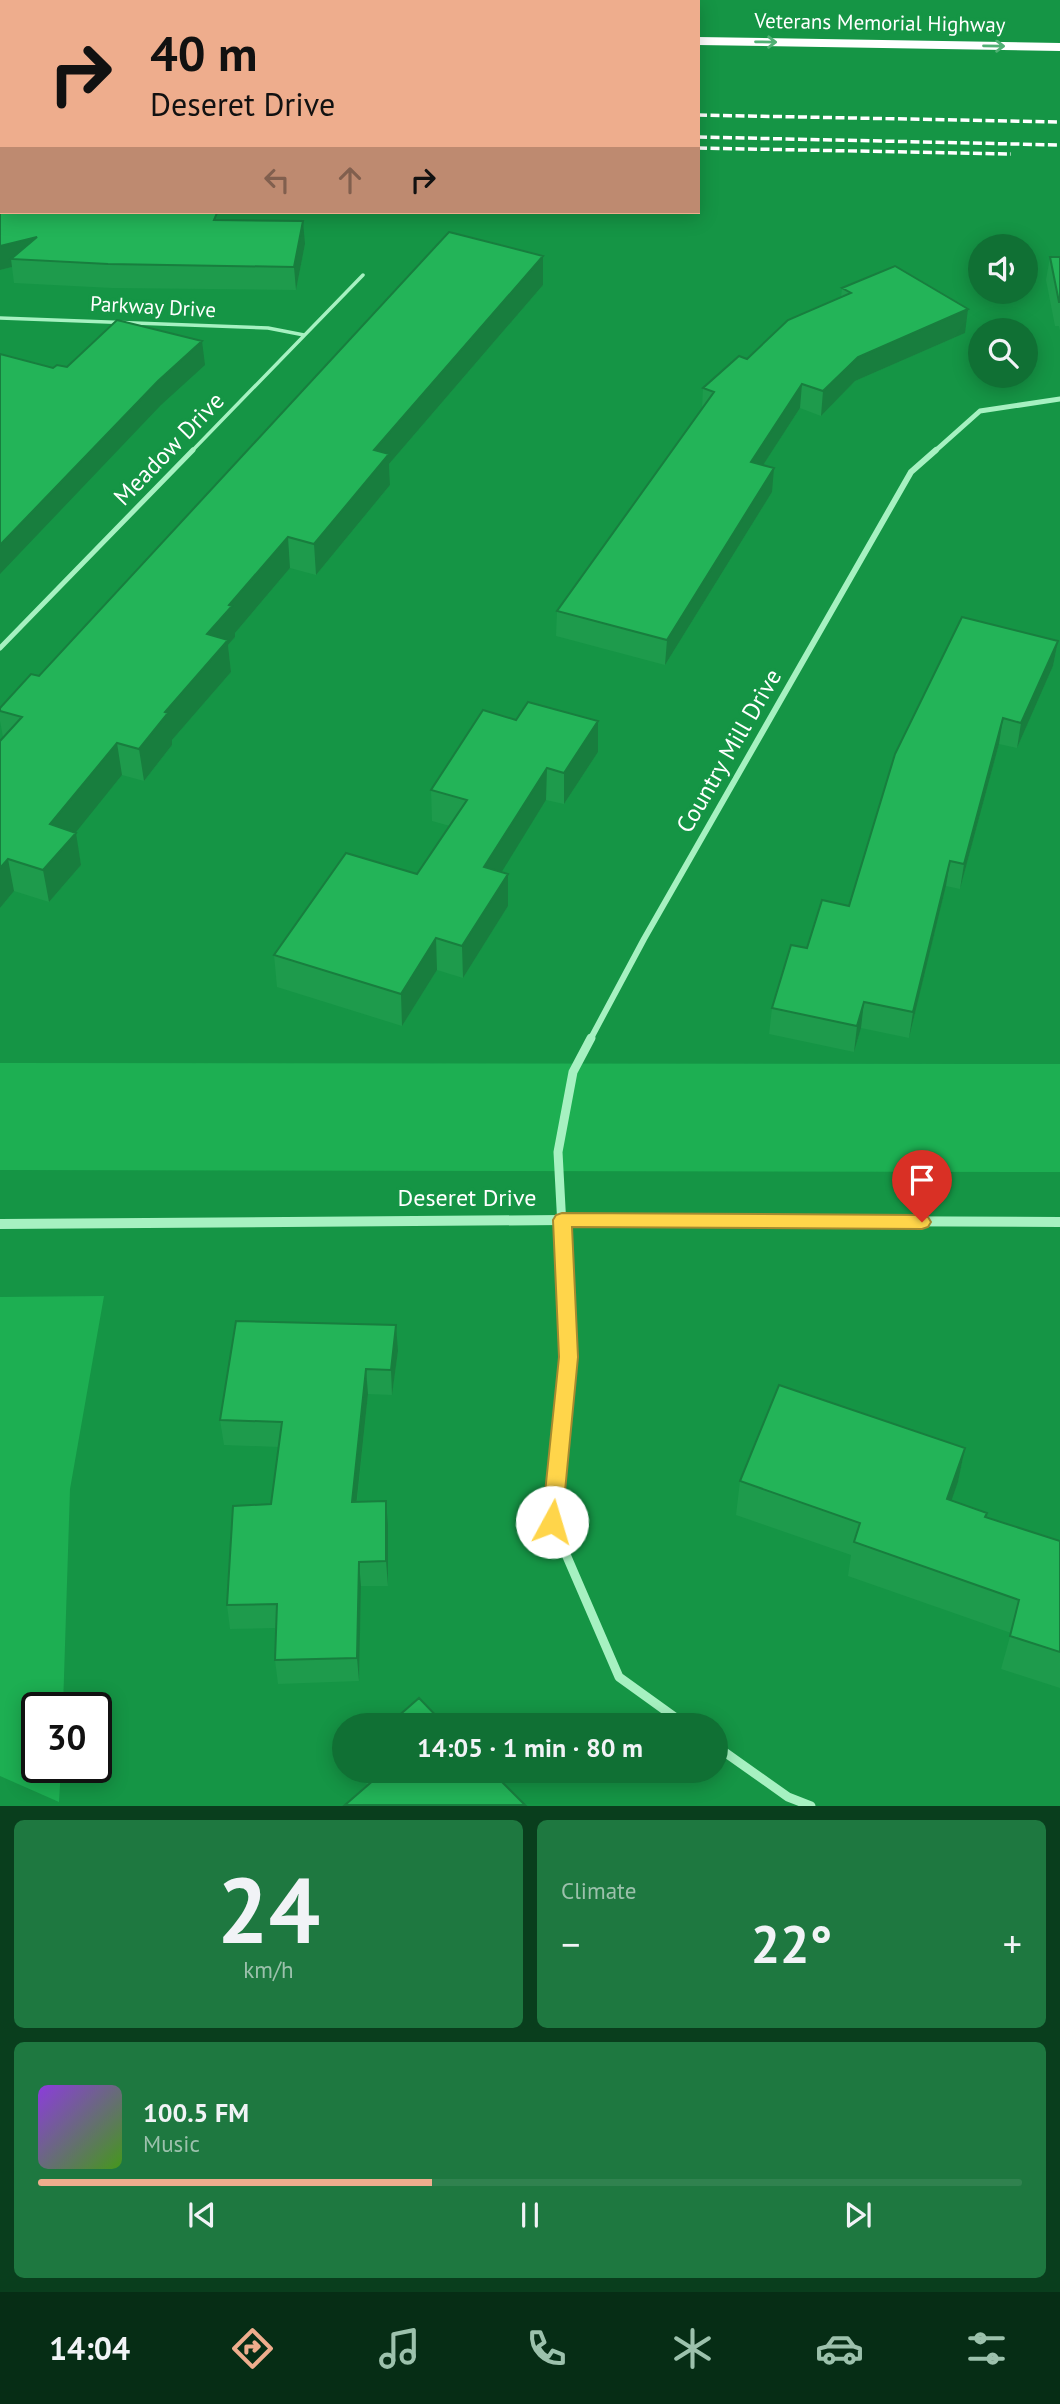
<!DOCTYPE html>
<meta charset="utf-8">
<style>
:root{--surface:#107034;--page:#1e7840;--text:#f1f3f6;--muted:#9cc1ac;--line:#30824f;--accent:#eead8d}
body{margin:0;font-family:"PT Sans",sans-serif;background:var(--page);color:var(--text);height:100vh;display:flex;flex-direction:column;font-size:26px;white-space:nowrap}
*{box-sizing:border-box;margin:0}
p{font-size:23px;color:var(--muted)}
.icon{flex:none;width:38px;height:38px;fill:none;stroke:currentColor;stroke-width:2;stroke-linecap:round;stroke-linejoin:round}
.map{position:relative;height:1806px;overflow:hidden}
.sheet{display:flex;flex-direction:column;gap:14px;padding:14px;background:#093e1d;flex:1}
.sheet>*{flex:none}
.guide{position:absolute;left:0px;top:0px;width:700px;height:214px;box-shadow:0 4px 18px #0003;background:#eead8d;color:#111;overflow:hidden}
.buttons{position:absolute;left:968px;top:234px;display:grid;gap:14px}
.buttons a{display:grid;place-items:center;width:70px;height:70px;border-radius:50%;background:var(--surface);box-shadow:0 4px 18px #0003;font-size:35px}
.speed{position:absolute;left:21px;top:1692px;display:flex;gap:14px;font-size:35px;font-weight:700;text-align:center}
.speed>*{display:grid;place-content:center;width:91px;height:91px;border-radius:50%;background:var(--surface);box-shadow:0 4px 18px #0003;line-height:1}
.speed .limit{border:4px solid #111;border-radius:10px;background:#fff;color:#111}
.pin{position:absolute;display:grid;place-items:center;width:60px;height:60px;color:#fff;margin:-72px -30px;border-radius:50% 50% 50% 0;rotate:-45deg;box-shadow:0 0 7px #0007}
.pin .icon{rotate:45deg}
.me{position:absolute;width:77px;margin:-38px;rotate:6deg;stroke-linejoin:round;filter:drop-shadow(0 0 5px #0008)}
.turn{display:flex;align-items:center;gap:24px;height:147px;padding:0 35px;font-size:32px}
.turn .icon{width:91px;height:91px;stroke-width:2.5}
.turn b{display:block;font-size:49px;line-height:60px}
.lanes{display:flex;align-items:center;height:66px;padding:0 35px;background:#0003;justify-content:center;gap:35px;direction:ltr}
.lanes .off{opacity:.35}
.big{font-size:52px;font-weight:600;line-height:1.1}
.sheet .card{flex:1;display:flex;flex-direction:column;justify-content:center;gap:10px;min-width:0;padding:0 24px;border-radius:10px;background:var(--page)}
.sheet .dial{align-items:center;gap:0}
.dial b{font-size:91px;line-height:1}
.song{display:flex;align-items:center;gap:21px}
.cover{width:84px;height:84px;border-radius:10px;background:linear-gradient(135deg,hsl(270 70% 55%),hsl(100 70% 35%))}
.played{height:7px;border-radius:4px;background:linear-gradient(90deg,var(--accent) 40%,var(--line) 40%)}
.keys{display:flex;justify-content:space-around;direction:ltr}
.heat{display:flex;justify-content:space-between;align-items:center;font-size:38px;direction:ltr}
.sheet .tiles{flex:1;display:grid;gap:14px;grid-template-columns:1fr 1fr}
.card:last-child{grid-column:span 2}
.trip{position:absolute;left:332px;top:1713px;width:396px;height:70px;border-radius:35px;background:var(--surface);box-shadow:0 4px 18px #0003;font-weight:600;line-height:70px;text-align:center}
.dock{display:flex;height:112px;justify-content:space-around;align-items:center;background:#062d15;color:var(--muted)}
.dock .icon{width:49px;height:49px}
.dock .current{color:var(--accent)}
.dock b{font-size:32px;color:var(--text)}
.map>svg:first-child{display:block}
</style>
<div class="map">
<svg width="1060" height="1806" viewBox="0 0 1060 1806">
<rect width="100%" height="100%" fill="#159545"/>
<path fill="#1daf52" d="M0 1063 1060 1064V1172L0 1170Z
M104 1296 70 1489 63 1708H37V1768H61L59 1802 0 1776V1297Z"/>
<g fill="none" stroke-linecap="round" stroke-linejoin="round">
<path stroke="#a6f1c1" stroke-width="3.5" d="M0 318 268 328 304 335
M191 452 363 275"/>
<path stroke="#a6f1c1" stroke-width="5" d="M0 648 193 450"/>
<path stroke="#a6f1c1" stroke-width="5" d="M934 452 980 411 1060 399"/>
<path stroke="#a6f1c1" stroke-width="6" d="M590 1040 644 939 911 472 936 450"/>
<path stroke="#a6f1c1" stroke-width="9" d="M591 1038 573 1072 558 1152 569 1357 552 1522 619 1677 687 1726
M716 1746 788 1797 811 1806"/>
<path fill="#a6f1c1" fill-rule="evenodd" d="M562 1215 1060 1217V1227L562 1225 0 1229V1219Z"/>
<path fill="#fff" fill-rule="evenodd" d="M0 24H2V32H0Z
M698 37 1060 43V51L698 45Z"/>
<path stroke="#fff" stroke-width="3.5" stroke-dasharray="9 3.5" stroke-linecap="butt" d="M698 115 1060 122
M698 137 1060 145
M698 148 1011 154"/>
</g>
<path fill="#1e9b4c" d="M0 209 217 220 305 244 296 290 112 288 14 283 12 267 0 270Z
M543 256V285L389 464 390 485 316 575 290 568 235 633V637L228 645 231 672 172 740V745L144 781 122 775 75 832 81 865 49 902 14 891 0 908 3 737 0 721V708Z
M1050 257H1060V331L1059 326H1055L1046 280Z
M842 288 965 333 855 381 821 416 800 408 763 465 772 492 665 665 556 636 557 611 702 409 703 388 841 298Z
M1058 641 1053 666 1017 748 999 744 960 889 946 886 909 1038 861 1028 854 1052 769 1034 772 1008 807 948 849 906Z
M516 720 598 721V752L564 804 546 800 501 872 508 874V906L463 978 437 970 402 1026 277 987 274 955 417 874 450 826 432 821 431 790Z
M398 1351 392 1395 368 1394 357 1502 388 1525V1586H361L359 1681 278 1684 275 1660 276 1628 230 1629 227 1605 271 1504 279 1447 224 1445 220 1420Z
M965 1448 958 1482 951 1501 986 1517 1060 1541V1688L1001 1669 1011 1633 848 1576 851 1555 736 1515 740 1481Z
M362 1771H491L368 1785 363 1780Z"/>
<path fill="#187e3e" d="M303 221 305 244 296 290 294 267Z
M37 237 11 259 12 267 0 270V246Z
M543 256V285L389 464 390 485 316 575 314 544 374 450Z
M968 309 965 333 855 381 821 416 823 391 858 357Z
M202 341 205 365 161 405 0 574V545L158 381Z
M802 384 800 408 749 487 751 462Z
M774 468 772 492 665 665 667 640Z
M288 537 290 568 235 633V637L228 645 231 672 172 740V745L144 781 139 749 207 634 229 605Z
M1058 641 1053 666 1017 748 1021 723Z
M1003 718 999 744 960 889 964 864Z
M598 721V752L564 804V773Z
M117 743 122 775 64 847 76 833 81 865 49 902 43 870 50 824Z
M547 768 546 800 485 899 484 867Z
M8 859 14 891 0 908V868Z
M950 861 946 886 909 1038 913 1012Z
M508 874V906L463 978 462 946Z
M436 938 437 970 402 1026 401 994Z
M864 1002 861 1028 854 1052 857 1026Z
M396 1325 398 1351 392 1395 391 1370Z
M366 1369 368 1394 354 1526 352 1502Z
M965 1448 958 1482 940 1533 947 1499Z
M386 1501 388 1525V1586L386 1561Z
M359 1562 361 1586 359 1681 357 1658Z"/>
<path fill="#23b458" stroke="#187e3e" stroke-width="2" d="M0 209H2V212H140L217 213 214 220 303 221 294 267 108 264 11 259 37 237 0 246Z
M449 232 543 256 374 450 389 454 314 544 288 537 229 605 232 606 207 634 228 640 165 712 168 713 139 749 117 743 50 824 76 833 43 870 8 859 0 868V741L22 717 0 711V708L31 674 39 676Z
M1050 257H1060V302H1059Z
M895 266 968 309 858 357 823 391 802 384 751 462 774 468 667 640 557 611 714 392 703 388 739 356 747 359 788 320 851 293 842 288Z
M117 320 202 341 158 381 0 545V354L53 368 57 365 67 367Z
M962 617 1058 641 1021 723 1003 718 964 864 950 861 913 1012 864 1002 857 1026 772 1008 791 945 807 948 822 900 849 906 895 754Z
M528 702 598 721 564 773 547 768 484 867 508 874 462 946 436 938 401 994 274 955 346 853 417 874 467 800 431 790 483 710 516 720Z
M236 1321 396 1325 391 1370 366 1369 352 1502 386 1501V1561L359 1562 357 1658 275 1660 277 1604 227 1605 233 1506 271 1504 282 1422 220 1420Z
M779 1385 965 1448 947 1499 987 1513 985 1517 1060 1541V1652L1010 1636 1019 1600 854 1542 860 1523 740 1481Z
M419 1698 446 1726H387Z
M382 1771H491L525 1805H345L383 1772Z"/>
<defs><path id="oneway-shaft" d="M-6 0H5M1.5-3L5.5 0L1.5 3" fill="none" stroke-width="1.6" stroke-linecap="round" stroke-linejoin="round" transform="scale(1.75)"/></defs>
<g stroke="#50b074">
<use href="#oneway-shaft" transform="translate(766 42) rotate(1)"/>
<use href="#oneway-shaft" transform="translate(994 46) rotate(1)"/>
</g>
<path fill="#ffd54a" stroke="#a68a30" stroke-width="2" d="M562 1213 922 1215 928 1217 931 1222 928 1227 922 1229 572 1227 578 1357 562 1522 559 1529 552 1531 545 1529 542 1522 559 1357 553 1220 556 1215Z"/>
<g text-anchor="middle" stroke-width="7" stroke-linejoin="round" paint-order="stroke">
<g font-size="21" fill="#fff" stroke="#159545">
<text transform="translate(880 23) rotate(1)" y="7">Veterans Memorial Highway</text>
<text transform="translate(153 307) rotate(3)" y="7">Parkway Drive</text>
</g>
<g font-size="24" fill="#fff" stroke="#159545">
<text transform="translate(169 449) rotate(-46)" y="8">Meadow Drive</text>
<text transform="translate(729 751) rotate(-60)" y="8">Country Mill Drive</text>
<text x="467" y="1206">Deseret Drive</text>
</g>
</g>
</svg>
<div class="buttons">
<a><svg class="icon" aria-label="sound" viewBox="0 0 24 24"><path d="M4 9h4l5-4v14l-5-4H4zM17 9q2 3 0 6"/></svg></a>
<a><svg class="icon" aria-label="search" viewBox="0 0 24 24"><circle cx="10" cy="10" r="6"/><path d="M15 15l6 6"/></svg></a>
</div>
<div class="speed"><div class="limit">30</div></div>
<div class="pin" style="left:922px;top:1222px;background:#d93025"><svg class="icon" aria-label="arrive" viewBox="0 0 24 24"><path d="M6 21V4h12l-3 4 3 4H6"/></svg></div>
<svg class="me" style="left:552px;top:1522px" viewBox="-20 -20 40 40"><circle r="19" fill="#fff"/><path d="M0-13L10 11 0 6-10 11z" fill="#ffd54a"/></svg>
<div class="trip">14:05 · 1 min · 80 m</div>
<div class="guide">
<div class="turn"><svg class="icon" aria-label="right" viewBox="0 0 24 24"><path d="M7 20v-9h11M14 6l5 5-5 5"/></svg><div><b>40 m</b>Deseret Drive</div></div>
<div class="lanes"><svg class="icon off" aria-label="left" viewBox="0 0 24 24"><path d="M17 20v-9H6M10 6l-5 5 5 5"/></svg><svg class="icon off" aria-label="ahead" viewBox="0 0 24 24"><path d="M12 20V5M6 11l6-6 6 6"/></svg><svg class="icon" aria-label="right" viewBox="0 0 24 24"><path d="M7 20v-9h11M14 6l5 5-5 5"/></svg></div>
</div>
</div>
<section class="sheet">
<div class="tiles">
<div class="card dial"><b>24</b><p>km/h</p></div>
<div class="card"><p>Climate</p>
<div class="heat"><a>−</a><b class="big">22°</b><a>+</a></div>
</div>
<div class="card">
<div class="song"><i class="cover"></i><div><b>100.5 FM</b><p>Music</p></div></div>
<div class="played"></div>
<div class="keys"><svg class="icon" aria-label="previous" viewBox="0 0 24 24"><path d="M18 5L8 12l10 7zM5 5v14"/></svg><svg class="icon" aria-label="pause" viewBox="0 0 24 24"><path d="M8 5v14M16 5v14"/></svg><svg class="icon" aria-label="next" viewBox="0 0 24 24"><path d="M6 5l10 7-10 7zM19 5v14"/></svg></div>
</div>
</div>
</section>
<nav class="dock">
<b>14:04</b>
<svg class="icon current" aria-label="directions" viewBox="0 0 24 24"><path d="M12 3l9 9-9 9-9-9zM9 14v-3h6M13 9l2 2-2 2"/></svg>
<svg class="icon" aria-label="music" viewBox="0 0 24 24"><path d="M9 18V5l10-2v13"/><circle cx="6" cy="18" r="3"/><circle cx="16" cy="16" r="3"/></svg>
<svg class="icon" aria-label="phone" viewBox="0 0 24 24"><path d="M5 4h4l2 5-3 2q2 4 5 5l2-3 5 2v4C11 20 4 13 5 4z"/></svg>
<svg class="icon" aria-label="climate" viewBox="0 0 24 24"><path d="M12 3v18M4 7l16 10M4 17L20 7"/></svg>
<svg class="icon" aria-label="car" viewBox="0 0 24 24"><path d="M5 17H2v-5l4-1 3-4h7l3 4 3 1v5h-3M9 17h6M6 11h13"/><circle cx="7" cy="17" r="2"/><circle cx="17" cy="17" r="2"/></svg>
<svg class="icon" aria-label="filters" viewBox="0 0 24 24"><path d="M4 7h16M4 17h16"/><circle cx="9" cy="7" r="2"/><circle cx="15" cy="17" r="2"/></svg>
</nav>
